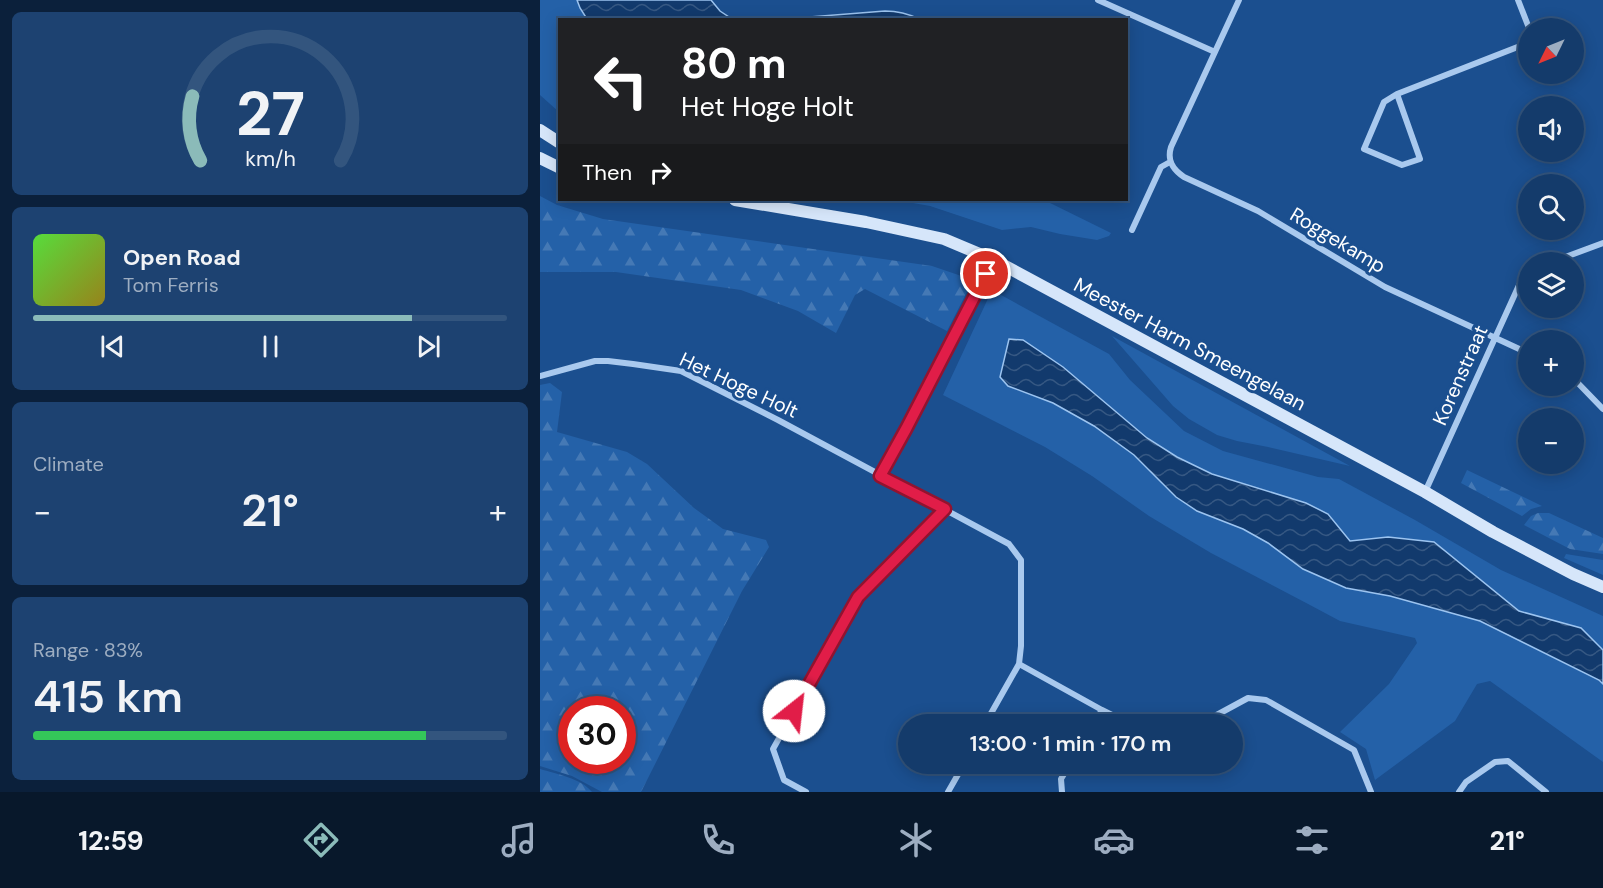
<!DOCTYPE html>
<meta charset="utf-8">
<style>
:root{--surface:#143b6b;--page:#1d4271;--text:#f1f3f6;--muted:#9dadc1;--line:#33557e;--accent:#8bbbb9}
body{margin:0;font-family:"DM Sans",sans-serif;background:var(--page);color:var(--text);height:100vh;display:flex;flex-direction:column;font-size:22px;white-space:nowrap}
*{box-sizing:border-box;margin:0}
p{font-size:20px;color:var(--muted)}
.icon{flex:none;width:33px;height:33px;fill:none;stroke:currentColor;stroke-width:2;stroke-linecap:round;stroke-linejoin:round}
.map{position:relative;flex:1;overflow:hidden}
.side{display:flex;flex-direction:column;gap:12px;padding:12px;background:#0b203b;width:540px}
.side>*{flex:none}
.banner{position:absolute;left:18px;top:18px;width:570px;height:183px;border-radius:0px;box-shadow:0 3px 15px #0003,0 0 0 2px var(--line);background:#202124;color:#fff;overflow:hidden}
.needle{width:39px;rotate:227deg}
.buttons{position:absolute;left:978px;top:18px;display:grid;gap:12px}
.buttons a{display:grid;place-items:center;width:66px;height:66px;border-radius:50%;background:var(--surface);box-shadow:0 3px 15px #0003,0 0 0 2px var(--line);font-size:30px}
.speed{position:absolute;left:18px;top:696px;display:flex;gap:12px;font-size:30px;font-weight:700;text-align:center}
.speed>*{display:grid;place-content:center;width:78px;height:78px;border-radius:50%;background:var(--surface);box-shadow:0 3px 15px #0003,0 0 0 2px var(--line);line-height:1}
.speed .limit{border:9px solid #d22;background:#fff;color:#111}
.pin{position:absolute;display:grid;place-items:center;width:51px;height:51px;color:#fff;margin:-26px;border:3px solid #fff;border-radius:50%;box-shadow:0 2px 6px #0007}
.me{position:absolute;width:66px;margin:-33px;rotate:29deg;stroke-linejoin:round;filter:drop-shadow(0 0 4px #0008)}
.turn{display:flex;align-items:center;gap:21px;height:126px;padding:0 24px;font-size:27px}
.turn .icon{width:78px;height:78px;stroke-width:2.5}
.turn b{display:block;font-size:42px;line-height:51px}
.then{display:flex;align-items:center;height:57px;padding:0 24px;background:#0003;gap:12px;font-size:22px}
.big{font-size:45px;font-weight:600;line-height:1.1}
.side .widget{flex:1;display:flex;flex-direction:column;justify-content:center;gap:9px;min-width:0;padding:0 21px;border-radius:9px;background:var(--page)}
.side .dial{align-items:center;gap:0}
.dial svg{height:156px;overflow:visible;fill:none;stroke:var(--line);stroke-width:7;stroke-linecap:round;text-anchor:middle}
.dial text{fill:var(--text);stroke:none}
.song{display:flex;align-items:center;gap:18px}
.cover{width:72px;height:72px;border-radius:9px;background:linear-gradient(135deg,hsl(110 70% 55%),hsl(50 70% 35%))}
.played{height:6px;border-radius:3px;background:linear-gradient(90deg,var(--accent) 80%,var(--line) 80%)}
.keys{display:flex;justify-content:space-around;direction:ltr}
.heat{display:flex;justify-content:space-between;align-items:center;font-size:33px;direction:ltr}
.charge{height:9px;border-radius:4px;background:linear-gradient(90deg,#34c759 83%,var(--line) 0)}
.trip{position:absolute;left:358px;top:714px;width:345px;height:60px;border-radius:30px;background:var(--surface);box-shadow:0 3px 15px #0003,0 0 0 2px var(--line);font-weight:600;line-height:60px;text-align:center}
.menu{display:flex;height:96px;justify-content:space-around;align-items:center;background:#08182b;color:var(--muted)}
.menu .icon{width:42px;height:42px}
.menu .on{color:var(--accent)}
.menu b{font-size:27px;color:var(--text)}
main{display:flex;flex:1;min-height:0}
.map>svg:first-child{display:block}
</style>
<main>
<section class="side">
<div class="widget dial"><svg viewBox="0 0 100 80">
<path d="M14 69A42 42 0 1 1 86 69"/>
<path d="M14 69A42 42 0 0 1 10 36" stroke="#8bbbb9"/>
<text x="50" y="56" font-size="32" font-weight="700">27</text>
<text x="50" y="72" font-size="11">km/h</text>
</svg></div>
<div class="widget">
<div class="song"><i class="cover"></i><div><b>Open Road</b><p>Tom Ferris</p></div></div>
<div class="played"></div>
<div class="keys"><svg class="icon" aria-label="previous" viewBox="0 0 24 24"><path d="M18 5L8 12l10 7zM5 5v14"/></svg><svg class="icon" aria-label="pause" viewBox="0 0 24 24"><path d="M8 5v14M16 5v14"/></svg><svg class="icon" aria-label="next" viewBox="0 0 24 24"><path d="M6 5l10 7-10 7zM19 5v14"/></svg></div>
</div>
<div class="widget"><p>Climate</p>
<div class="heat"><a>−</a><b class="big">21°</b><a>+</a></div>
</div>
<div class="widget"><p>Range · 83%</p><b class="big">415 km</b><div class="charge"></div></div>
</section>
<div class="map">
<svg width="1063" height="792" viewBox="0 0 1063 792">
<defs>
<pattern id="forest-firs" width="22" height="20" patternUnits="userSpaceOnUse" patternTransform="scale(1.5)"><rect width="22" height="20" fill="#2461a8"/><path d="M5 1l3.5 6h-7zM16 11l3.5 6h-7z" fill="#4579b5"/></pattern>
<pattern id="water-waves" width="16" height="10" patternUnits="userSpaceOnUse" patternTransform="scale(1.5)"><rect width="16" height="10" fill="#123a6d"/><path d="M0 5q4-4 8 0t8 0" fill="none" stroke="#365883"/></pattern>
</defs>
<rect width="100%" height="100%" fill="#1b4f8f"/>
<path fill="#2461a8" d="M0 0H37L40 8 47 19 20 20 19 112 0 95Z
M356 200H504L571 233 569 236 557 240 520 234 491 227 462 230 390 206Z
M452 290 569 354 590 380 644 431 683 451 778 477 799 479 875 520 961 570 1063 616V650L1041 628 979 611 894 542 848 537 810 541 788 514 766 503 672 474 637 457 607 438 523 367 483 340 469 339 460 377 468 386 513 403 554 426 594 455 636 497 657 511 703 529 728 543 763 569 806 588 850 596 940 621 1059 680 1063 684V762L950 681 937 684 915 721 835 780 826 749 800 732 849 684 877 643 875 638 800 621 770 605 671 553 609 516 552 476 505 447 403 395Z
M572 336 810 466 728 447 697 441 677 435 649 419 633 406Z
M1026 554 1063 560V575L1024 558Z"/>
<path fill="url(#forest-firs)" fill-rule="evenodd" d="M0 196 17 205 63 219 392 266 433 280 407 331 325 289 315 295 296 333 258 311 201 290 76 272H0Z
M10 383 22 392 17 432 87 452 107 464 154 508 183 529 226 540 229 547 202 591 101 792H62L32 776 0 766V385ZM32 710H82V760H32Z
M927 470 1002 506 991 509 982 516 921 483Z
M998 513H1009L1063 538V554L1030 549 984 525 991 516Z
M0 769C16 774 41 778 52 792H0Z"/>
<path fill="url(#water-waves)" stroke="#9cc4f0" stroke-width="1.5" d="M37 0H171L180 11 192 19H47L40 8Z
M345 11C358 11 367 13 379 19H244Z
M469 339 483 340 523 367 607 438 637 457 672 474 766 503 788 514 810 541 848 537 894 542 979 611 1041 628 1063 650V684L1059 680 940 621 850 596 806 588 763 569 728 543 703 529 657 511 636 497 594 455 554 426 513 403 468 386 460 377Z"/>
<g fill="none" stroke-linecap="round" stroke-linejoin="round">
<path stroke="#a9c9ee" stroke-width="6" d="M558 0 675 52
M699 0 631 147C627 160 632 169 644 177L718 211 845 287 988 353
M978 0 989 28
M857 94 880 159 862 165 824 149 844 102 857 94 988 43
M592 230 621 167 630 162
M1012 262 1063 243
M0 376 55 361H68L93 364 141 371 238 420 469 544 481 560V646L479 664 445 724
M1034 379 1063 409
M340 476 454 260
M885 492 980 283 988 274
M479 664 562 710 590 724
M553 724 562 710
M660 724 708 698 726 700 814 750 831 792
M266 792 244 780 233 749 318 597 405 509
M408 792 424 764
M522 792 521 779 530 764
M919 792 926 782 955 762 968 761 1006 792"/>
<path stroke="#d6e6fa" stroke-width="12" d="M0 130 20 143
M0 158 20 168
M195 200 326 222 404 239 454 260 885 492 953 532 1033 574 1063 587"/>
</g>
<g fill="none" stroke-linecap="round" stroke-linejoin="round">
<defs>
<path id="route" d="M254 711 318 597 405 509 340 476 366 429 446 274"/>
</defs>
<use href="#route" stroke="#92132f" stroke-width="15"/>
<use href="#route" stroke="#e11d48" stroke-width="10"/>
</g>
<g text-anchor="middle" stroke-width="6" stroke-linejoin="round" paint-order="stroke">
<g font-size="20" fill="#fff" stroke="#1b4f8f">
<text transform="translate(798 240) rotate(31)" y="7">Roggekamp</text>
<text transform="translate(650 344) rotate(28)" y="7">Meester Harm Smeengelaan</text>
<text transform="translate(920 375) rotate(-66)" y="7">Korenstraat</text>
<text transform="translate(199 385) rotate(25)" y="7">Het Hoge Holt</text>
</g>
</g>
</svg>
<div class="buttons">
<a><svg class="needle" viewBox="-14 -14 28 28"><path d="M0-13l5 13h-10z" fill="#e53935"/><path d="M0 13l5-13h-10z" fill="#9dadc1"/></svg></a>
<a><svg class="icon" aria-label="sound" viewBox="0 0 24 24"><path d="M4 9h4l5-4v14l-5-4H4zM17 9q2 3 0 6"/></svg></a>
<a><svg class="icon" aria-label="search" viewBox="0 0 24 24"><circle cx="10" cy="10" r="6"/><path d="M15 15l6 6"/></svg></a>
<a><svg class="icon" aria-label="layers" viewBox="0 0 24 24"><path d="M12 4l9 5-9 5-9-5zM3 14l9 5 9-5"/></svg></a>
<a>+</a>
<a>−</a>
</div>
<div class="speed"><div class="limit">30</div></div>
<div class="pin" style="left:446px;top:274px;background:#d93025"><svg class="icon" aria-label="arrive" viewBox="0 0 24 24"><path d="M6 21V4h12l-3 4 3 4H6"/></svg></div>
<svg class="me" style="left:254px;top:711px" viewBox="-20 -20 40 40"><circle r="19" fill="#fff"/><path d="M0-13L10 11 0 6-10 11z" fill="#e11d48"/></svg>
<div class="trip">13:00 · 1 min · 170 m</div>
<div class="banner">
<div class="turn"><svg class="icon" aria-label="left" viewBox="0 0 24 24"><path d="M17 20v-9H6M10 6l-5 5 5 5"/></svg><div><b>80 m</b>Het Hoge Holt</div></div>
<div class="then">Then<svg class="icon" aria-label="right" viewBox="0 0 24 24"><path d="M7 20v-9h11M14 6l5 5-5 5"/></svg></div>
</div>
</div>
</main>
<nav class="menu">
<b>12:59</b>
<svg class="icon on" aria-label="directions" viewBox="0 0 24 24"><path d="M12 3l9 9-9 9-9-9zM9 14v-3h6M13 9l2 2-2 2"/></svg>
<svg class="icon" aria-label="music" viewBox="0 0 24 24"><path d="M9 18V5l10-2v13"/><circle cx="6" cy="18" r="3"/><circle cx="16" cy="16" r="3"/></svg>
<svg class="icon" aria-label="phone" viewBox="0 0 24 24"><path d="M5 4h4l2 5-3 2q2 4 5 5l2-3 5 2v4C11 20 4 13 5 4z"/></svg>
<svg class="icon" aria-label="climate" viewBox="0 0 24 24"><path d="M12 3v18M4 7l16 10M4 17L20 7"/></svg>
<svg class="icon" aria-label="car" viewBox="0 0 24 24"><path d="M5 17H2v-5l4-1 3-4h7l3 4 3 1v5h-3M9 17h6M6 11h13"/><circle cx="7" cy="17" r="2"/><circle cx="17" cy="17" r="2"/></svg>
<svg class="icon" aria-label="filters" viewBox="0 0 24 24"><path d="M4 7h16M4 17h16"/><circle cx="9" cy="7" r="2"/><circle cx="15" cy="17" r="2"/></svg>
<b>21°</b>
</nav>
